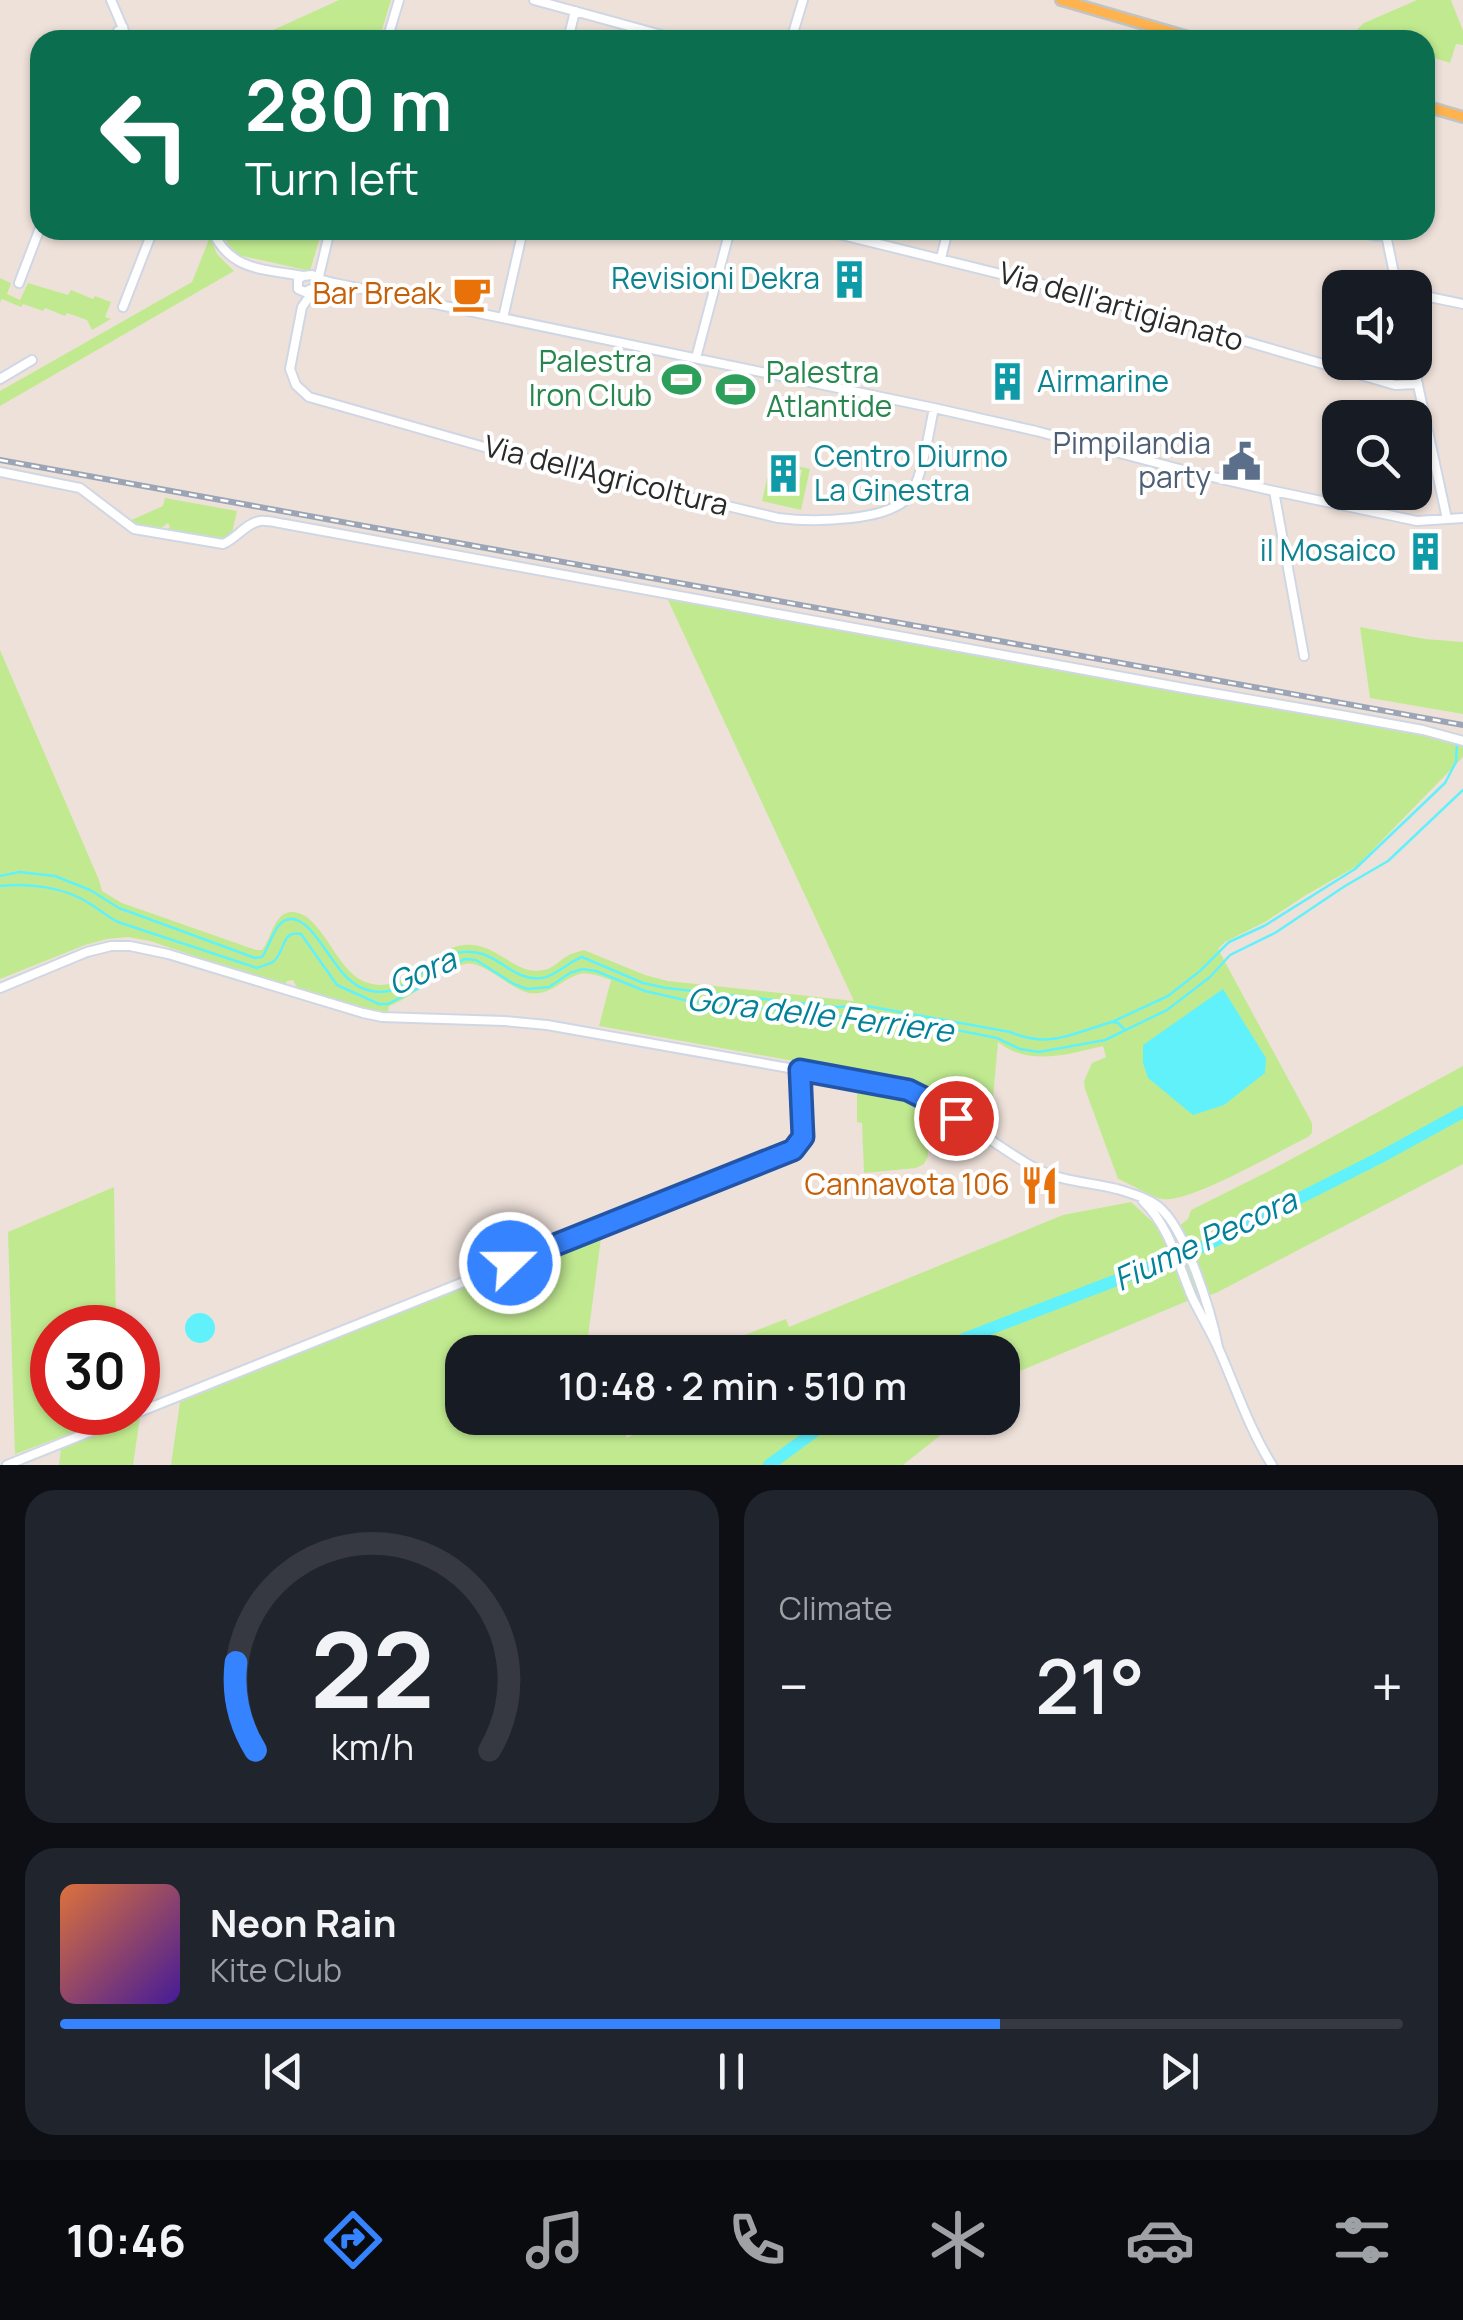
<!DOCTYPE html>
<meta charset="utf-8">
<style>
:root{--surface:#171b24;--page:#20242c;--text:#f1f3f6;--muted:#9ea1a6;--line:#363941;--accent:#3683ff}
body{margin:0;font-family:Manrope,sans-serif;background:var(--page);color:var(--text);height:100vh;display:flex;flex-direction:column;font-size:38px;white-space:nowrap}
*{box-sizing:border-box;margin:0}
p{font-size:32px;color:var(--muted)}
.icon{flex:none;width:55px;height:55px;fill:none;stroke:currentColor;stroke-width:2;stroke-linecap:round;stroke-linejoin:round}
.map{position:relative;height:1465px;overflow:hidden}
.panel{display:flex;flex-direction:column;gap:25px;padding:25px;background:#0d0f14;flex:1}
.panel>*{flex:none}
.top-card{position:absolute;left:30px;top:30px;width:1405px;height:210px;border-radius:30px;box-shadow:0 2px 8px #0004;background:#0b6e4f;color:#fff;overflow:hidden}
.tools{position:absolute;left:1322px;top:270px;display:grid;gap:20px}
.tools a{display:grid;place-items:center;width:110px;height:110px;border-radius:20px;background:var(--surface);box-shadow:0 2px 8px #0004;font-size:50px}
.speed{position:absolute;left:30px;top:1305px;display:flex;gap:20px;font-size:50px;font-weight:700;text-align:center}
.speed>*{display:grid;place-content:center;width:130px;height:130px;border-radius:50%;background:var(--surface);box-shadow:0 2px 8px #0004;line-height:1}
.speed .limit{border:15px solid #d22;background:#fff;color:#111}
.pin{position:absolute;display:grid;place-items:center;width:85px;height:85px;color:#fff;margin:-42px;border:5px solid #fff;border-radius:50%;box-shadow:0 2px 10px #0007}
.me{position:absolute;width:110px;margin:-55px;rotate:68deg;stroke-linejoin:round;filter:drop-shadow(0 0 8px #0008)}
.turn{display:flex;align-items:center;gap:35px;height:210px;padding:0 50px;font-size:45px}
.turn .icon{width:130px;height:130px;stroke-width:2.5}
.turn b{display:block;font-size:70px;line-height:85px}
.big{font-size:75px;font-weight:600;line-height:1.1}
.panel .card{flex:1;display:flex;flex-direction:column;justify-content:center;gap:15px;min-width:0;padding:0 35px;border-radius:30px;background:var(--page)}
.panel .dial{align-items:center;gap:0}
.dial svg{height:260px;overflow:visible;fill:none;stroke:var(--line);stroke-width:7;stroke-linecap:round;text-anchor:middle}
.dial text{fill:var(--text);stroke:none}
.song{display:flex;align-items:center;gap:30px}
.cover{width:120px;height:120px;border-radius:15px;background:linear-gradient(135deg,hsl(20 70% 55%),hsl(260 70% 35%))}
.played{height:10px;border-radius:5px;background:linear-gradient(90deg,var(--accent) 70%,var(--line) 70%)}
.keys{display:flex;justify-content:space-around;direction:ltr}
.heat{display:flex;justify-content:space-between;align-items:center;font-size:55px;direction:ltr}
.panel .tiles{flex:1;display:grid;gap:25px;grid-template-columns:1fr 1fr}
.card:last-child{grid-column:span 2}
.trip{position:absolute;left:445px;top:1335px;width:575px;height:100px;border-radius:30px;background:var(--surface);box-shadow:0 2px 8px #0004;font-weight:600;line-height:100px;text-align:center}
.menu{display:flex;height:160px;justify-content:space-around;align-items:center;background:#090b0e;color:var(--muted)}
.menu .icon{width:70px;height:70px}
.menu .selected{color:var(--accent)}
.menu b{font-size:45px;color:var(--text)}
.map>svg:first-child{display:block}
</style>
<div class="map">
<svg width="1463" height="1465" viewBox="0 0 1463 1465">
<rect width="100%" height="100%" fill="#eee1da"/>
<path fill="#c1ea90" d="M339 0H391L379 40H251Z
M1417 0H1451L1463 31V45L1456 44 1450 63 1425 55V40H1346L1364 23Z
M220 230H322L310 271 238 255 228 244Z
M210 237 217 254 234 271 0 406V391L192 282Z
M0 278 11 283 7 294 20 300 28 283 68 295 71 290 93 299 95 296 111 302 105 317 111 319 92 330 87 320 67 313 65 316 45 308 43 311 23 304 21 307 2 299 0 302Z
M771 460 810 469 801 510 762 501 767 478 798 486 802 470 771 462Z
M165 498 237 511 231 537 222 538 167 529 170 527 168 523 160 529 127 522 163 506Z
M667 598 1227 697 1463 737V757L1357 866 1306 895 1265 922 1225 942 1218 949 1312 1123V1133L1308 1137C1279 1151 1189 1204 1162 1199 1153 1198 1129 1183 1118 1179L1085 1089 1084 1081 1092 1063 1106 1057 1103 1046C1069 1054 1028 1067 998 1042L990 1131 944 1099 920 1088 799 1062 599 1026 611 980C602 977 590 972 580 974 561 979 552 996 529 993 509 989 483 960 465 964 437 971 416 996 389 1006L388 1012 345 1005 298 990 293 980 287 981 284 986 150 941 128 937 107 939 85 945 0 979V650L99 880 102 891 122 903 256 950H262C272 938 274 910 294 912 322 915 335 968 363 981 403 998 422 955 458 946 495 937 512 976 543 970 554 969 560 959 569 955 570 954 583 950 584 950L645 975 668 981 854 1001Z
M1360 627 1425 639 1463 642V714L1370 698Z
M1463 1066V1164L1216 1293 1185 1302 1020 1371 1003 1385 1002 1352H709L727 1342 786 1319 789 1327 1063 1215 1131 1202 1157 1226 1163 1239 1188 1219 1191 1210 1273 1169Z
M857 1086 889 1092 927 1106 928 1156 924 1164 916 1168 864 1173 862 1123 857 1122Z
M114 1187 116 1327 52 1328V1412H118V1416L15 1454 8 1232Z
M602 1231 587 1344 636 1352H462V1418H628L626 1438 675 1418H962L903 1465H171L180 1402Z
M140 1417 133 1465H59L61 1448Z"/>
<path fill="#61f1fb" d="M1223 989 1266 1058 1265 1073 1224 1105 1193 1115 1148 1078 1143 1063V1045Z
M185 1328a15 15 0 1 1 30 0a15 15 0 1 1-30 0Z"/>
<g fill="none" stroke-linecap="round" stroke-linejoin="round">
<path stroke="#61f1fb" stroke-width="2.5" d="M0 876 19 872 55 876 90 890 119 908 255 958 262 957C271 945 275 917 293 919 318 923 333 976 362 988 403 1005 421 962 457 953 495 944 510 983 542 978 556 976 568 962 582 957L643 983 666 988 836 1007 867 1006 1010 1032C1050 1049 1073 1033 1112 1022L1118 1023 1124 1029
M0 886C30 883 66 887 92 905 101 911 108 917 118 922L257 968C262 966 270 964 274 961 286 950 281 930 301 934L337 985 379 1004H388L419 988 435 974 456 963 465 959 476 960 514 984 527 989 549 987 570 973 582 969 596 971 645 991 689 1001 931 1025 997 1038 1020 1049 1039 1052 1105 1040 1167 1010 1210 977 1230 955 1275 933 1345 886 1388 861 1463 790
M1114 1021 1168 996 1200 971 1229 942 1264 926 1355 869 1445 783 1456 762 1457 743"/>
<path stroke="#61f1fb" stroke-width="12" d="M941 1352 966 1338 1205 1246 1379 1158 1463 1112
M769 1465 833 1418"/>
<defs>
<path id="minor" d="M111 0 128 40
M534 0 680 40
M113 40 118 31 123 27
M387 40 399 0
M568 40 575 11
M791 40 803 0
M212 230C230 271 263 269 303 276
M330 230 319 276V279L334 283 934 408 1036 431 1191 472 1274 491 1417 521 1463 518
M822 230 1090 296 1395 385 1418 384
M1352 230 1376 236H1386
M1385 230 1397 288
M941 258 948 230
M312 275 320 280 318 286 305 292 298 289V279L303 276Z
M19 283 40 228
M314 290 302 307 290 369 296 385 309 397 516 456 778 518C810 522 895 523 912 492 923 473 929 431 934 408
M1415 294 1463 304
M123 307 153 230
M1415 310 1429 298
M503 318 523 230
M696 358 730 230
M1413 362 1447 519
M0 379 32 360
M0 472 80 488 134 529 223 544C236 539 246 523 260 521 267 520 278 523 285 524L1189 689 1346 716 1423 730 1463 741
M1274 491 1304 656
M0 988 87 952 111 946H130L168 954 363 1013 382 1017 504 1021 547 1025 896 1087C948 1103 989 1143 1035 1168 1062 1182 1089 1182 1117 1189 1131 1193 1148 1198 1159 1207 1186 1229 1211 1312 1218 1347
M1143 1201C1170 1227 1178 1264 1192 1297 1201 1316 1212 1333 1220 1352 1237 1391 1250 1430 1272 1465
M7 1465 793 1150 803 1137 801 1070"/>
<path id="major" d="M1061 0 1199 40
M1425 106 1463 117"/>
</defs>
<use href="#minor" stroke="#cfd7e4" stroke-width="12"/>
<use href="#major" stroke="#c3c3c3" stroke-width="14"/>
<use href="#minor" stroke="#fff" stroke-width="8"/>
<use href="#major" stroke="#ffb34e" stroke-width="9"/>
<defs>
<path id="rail" d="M0 460 1463 725"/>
</defs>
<use href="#rail" stroke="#9ca5b6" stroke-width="6"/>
<use href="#rail" stroke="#fff" stroke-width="2.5" stroke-dasharray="8" stroke-linecap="butt"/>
</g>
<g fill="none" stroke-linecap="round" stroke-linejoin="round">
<defs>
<path id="route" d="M510 1263 793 1150 803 1137 800 1070 908 1090 930 1101 956 1118"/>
</defs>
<use href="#route" stroke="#2355a6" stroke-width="25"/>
<use href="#route" stroke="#3683ff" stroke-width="18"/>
</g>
<defs>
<symbol id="building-bare" viewBox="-9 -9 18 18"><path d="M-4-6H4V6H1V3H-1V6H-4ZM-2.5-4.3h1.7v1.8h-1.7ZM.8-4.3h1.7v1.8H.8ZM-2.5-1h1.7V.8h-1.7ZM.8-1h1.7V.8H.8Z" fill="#0f9aa8" stroke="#fff" stroke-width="2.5" paint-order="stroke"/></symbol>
<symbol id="cafe-bare" viewBox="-9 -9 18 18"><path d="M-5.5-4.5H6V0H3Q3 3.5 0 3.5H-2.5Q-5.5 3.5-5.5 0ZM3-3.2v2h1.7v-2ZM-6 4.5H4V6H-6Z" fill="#e8710a" stroke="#fff" stroke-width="2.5" paint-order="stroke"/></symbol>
<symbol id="stadium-bare" viewBox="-9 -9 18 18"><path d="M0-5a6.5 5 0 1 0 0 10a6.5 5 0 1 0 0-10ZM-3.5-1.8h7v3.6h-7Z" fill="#2e9e5b" stroke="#fff" stroke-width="2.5" paint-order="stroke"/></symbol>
<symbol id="civic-bare" viewBox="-9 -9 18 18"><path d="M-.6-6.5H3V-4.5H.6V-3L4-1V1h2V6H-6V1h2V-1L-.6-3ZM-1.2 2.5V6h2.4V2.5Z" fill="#5c6f8a" stroke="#fff" stroke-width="2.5" paint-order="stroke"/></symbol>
<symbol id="restaurant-bare" viewBox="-9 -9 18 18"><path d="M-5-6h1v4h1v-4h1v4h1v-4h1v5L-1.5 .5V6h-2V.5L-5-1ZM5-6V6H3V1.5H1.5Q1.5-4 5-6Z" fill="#e8710a" stroke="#fff" stroke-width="2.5" paint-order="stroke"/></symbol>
</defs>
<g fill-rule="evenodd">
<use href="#building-bare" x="822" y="252" width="55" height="55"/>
<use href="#cafe-bare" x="444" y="266" width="55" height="55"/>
<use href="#stadium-bare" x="654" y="352" width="55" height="55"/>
<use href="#building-bare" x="980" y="354" width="55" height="55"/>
<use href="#stadium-bare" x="708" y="362" width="55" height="55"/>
<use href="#civic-bare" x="1214" y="434" width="55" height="55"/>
<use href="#building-bare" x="756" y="446" width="55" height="55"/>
<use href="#building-bare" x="1398" y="524" width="55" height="55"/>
<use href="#restaurant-bare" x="1012" y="1158" width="55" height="55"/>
</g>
<g text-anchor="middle" stroke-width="8" stroke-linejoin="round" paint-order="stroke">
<g font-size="30" fill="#0d838f" stroke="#fff" text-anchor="end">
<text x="820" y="289">Revisioni Dekra</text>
<text x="1037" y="392" text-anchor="start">Airmarine</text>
<text x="814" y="467" text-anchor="start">Centro Diurno<tspan x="814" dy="34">La Ginestra</tspan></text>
<text x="1396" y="561">il Mosaico</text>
</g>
<g font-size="30" fill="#c56008" stroke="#fff" text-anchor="end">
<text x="442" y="304">Bar Break</text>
<text x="1010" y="1195">Cannavota 106</text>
</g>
<g font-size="30" fill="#2a2a2a" stroke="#fff">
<text transform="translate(1121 307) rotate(16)" y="10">Via dell'artigianato</text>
<text transform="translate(606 476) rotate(14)" y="10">Via dell'Agricoltura</text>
</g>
<g font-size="30" fill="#27864d" stroke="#fff" text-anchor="end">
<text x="652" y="372">Palestra<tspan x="652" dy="34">Iron Club</tspan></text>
<text x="766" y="383" text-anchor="start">Palestra<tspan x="766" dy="34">Atlantide</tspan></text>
</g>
<g font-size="30" fill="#4e5e75" stroke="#fff" text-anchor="end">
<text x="1211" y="454">Pimpilandia<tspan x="1211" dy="34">party</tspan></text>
</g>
<g font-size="32" font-style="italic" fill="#028299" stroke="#fff">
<text transform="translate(422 972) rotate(-24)" y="11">Gora</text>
<text transform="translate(820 1015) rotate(7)" y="11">Gora delle Ferriere</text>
<text transform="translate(1205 1240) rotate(-25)" y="11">Fiume Pecora</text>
</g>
</g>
</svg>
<div class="tools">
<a><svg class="icon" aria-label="sound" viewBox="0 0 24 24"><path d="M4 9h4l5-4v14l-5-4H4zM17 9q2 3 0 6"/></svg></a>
<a><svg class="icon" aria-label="search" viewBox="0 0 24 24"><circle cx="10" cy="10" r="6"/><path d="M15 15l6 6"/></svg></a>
</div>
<div class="speed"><div class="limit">30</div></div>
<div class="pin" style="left:956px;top:1118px;background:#d93025"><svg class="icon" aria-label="arrive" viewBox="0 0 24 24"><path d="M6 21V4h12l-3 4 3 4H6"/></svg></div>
<svg class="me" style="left:510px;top:1263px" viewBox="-20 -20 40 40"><circle r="17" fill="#3683ff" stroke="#fff" stroke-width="3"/><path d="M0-11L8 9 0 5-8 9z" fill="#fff"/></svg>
<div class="trip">10:48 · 2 min · 510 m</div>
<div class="top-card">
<div class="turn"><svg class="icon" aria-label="left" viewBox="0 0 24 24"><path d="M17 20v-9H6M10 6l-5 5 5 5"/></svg><div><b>280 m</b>Turn left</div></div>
</div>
</div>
<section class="panel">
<div class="tiles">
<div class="card dial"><svg viewBox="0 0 100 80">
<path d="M14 69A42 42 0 1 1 86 69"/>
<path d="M14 69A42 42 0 0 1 8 42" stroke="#3683ff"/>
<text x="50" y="56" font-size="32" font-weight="700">22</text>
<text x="50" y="72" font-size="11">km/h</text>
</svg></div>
<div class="card"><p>Climate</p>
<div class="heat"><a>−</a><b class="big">21°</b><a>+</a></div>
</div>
<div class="card">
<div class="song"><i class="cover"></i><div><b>Neon Rain</b><p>Kite Club</p></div></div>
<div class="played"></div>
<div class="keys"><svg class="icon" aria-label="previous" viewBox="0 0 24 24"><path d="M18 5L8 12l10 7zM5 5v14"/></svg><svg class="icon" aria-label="pause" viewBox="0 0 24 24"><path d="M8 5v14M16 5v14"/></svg><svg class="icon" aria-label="next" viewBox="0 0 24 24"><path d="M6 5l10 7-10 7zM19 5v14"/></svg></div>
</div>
</div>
</section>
<nav class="menu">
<b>10:46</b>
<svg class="icon selected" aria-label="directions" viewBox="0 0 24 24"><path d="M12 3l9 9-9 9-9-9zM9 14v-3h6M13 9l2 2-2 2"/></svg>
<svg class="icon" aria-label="music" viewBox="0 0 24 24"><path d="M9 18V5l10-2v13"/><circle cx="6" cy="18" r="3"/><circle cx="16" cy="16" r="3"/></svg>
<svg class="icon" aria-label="phone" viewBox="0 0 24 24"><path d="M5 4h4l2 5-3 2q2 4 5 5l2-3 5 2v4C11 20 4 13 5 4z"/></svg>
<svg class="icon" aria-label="climate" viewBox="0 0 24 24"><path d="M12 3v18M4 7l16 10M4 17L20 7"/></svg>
<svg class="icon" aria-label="car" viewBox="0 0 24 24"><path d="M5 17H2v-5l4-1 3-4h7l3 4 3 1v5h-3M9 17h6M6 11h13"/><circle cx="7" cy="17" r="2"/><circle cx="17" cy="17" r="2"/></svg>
<svg class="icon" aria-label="filters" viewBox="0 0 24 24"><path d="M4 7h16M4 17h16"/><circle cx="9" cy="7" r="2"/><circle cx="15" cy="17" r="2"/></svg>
</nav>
